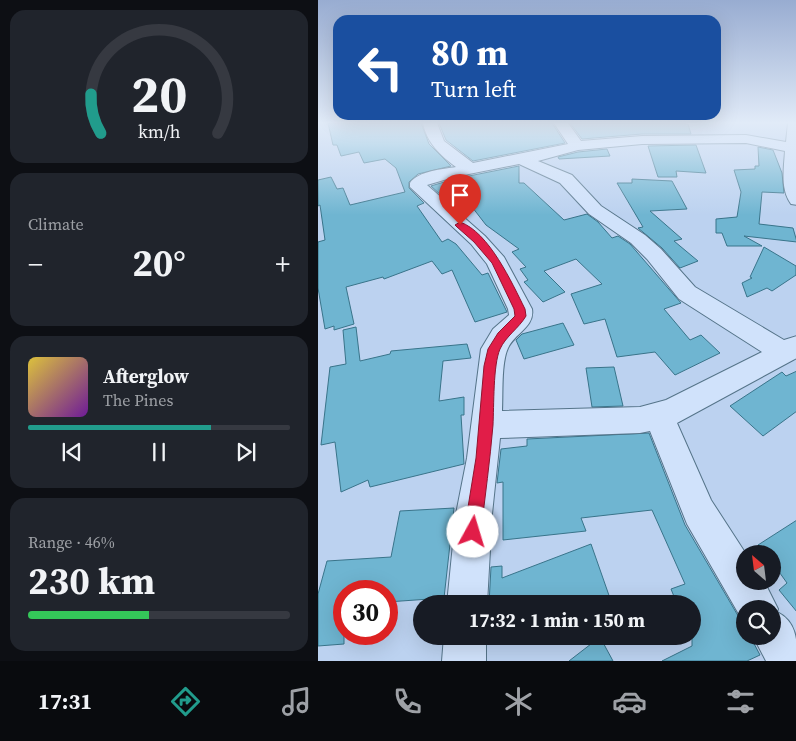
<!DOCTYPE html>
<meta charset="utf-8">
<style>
:root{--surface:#171b24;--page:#20242c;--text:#f1f3f6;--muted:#9ea1a6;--line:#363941;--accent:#219c8c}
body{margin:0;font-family:"Source Serif 4",serif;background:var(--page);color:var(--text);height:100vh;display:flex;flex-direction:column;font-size:19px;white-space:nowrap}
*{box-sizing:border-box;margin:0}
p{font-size:16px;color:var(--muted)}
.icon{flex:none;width:28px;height:28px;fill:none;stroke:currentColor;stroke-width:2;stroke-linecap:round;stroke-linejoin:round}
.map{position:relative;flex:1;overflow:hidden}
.details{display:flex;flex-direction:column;gap:10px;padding:10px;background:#0d0f14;width:318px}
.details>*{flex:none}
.hud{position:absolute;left:15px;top:15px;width:388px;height:105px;border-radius:15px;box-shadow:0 5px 20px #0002;background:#1a4fa0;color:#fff;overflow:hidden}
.needle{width:32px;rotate:332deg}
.controls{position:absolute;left:418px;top:545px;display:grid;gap:10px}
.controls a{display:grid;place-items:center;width:45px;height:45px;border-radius:50%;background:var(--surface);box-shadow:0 5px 20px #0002;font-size:25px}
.speed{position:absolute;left:15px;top:580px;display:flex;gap:10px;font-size:25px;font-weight:700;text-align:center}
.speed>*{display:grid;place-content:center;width:65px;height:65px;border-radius:50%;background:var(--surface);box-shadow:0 5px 20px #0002;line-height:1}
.speed .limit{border:8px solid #d22;background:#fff;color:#111}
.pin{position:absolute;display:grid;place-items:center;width:42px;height:42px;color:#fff;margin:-51px -21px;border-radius:50% 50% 50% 0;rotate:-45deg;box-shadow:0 0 5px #0007}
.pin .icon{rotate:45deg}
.me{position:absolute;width:55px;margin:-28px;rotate:6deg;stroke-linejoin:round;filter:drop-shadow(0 0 4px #0008)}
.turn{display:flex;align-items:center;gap:18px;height:105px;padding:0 15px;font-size:22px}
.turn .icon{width:65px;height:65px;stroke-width:2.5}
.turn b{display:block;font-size:35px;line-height:42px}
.big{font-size:38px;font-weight:700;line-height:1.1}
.details .card{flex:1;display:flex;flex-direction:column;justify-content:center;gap:8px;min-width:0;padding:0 18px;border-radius:15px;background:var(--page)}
.details .dial{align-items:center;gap:0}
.dial svg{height:130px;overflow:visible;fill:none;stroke:var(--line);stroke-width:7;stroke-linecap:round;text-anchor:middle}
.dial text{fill:var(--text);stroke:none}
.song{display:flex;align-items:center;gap:15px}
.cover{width:60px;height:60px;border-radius:8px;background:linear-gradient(135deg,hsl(50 70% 55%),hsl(280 70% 35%))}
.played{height:5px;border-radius:2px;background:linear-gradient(90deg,var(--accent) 70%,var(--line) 70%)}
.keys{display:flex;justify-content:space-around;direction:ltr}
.heat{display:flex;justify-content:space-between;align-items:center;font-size:28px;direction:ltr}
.charge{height:8px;border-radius:4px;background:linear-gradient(90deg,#34c759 46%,var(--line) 0)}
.trip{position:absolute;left:95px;top:595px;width:288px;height:50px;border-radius:25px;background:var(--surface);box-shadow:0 5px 20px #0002;font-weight:700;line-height:50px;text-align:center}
.tabs{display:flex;height:80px;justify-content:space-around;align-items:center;background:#090b0e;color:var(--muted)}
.tabs .icon{width:35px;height:35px}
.tabs .selected{color:var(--accent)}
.tabs b{font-size:22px;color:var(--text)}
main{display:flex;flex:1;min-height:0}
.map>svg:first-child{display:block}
</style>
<main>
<section class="details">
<div class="card dial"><svg viewBox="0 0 100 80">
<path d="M14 69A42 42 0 1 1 86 69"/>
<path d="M14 69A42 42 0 0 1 8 45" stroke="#219c8c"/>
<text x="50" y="56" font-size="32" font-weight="700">20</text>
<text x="50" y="72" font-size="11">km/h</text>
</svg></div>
<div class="card"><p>Climate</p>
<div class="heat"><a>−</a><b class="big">20°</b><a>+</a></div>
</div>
<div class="card">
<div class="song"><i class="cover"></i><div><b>Afterglow</b><p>The Pines</p></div></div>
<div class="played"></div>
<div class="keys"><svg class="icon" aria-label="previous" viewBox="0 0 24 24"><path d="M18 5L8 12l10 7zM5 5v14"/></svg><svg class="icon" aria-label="pause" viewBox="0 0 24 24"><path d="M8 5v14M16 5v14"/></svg><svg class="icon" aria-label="next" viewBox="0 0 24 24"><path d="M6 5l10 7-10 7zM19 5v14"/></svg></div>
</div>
<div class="card"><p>Range · 46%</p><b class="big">230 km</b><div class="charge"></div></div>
</section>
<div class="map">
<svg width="479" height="661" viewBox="0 0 479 661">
<rect width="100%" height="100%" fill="#bcd2f0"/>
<path fill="#6fb5d1" stroke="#39748a" d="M10 123H103L111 144 133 166 100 174 91 182V188L106 203 99 206 124 242 130 239 138 244 164 275 170 273 189 312 157 322 134 270 124 274 114 261 66 279 65 277 28 287 36 324 16 330V326L7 329 0 288V242L7 240 2 205 0 206V180L13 177 19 189 25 188 32 205 87 192 78 168 67 159 46 163 41 152 23 156 19 145H15Z
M121 123H234L247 143 155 161 128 140Z
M252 123 370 124 373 134H324L264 139Z
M378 145 388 173 358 171 359 177H340L330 146Z
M440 147 455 150 464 173 466 193 444 192 441 224 475 228 479 242 426 236 444 246H409L404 233H398V219L419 217 423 192 416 170 437 169V166H441Z
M289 149 292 156 241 159 240 157 260 152Z
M201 166V183H206L246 220 269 214 280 222 294 238 300 236 312 244 363 303 346 309 372 340 383 335 402 353 357 375 337 352 299 357 287 319 266 324 253 294 284 284 258 259 226 271 247 292 225 302 206 282 210 280 202 269 208 267 194 252 201 249 168 225 134 181 125 187 129 196 125 197 113 186 136 179Z
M314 179 354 181 369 209 332 211 364 239 356 241 380 261 362 268 344 248 320 228 325 227 299 183H314Z
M446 247 478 266V275L454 291 449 288 429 297 424 283 434 278 432 277Z
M245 323 256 345 206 359 198 340 204 334Z
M38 327 42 361 72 354 73 351 149 344 153 358 125 361 121 401 146 397V415H143L146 464 52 487 50 480 23 492 17 442 3 445 12 367 28 364 25 330Z
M296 367 305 406 274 407 268 368Z
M479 371V411L445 436 412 406 464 372 468 376Z
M331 433 367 525 426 626V636H432L442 655 429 661H344L374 646V604H359L353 589 367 584 334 510 263 518 268 531 185 540V482L179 483 183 449 209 446V439Z
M136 508 126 598 69 602V591H26V644L0 646V594L9 561 73 557 82 511Z
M479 520V612L461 590 469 583 454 562V554H447L440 545Z
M273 544 294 604H171L173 567 184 566V578Z
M282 637 295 661H251Z"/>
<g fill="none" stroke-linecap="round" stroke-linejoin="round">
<defs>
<path id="minor" d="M105 123H119L126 141 155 163 250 144 236 123H250L263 141 324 136 428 135 468 142 470 123H479V205L473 204C462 189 466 168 467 151L428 143 324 144 260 150 220 161 254 175 283 206 327 235 343 249 377 287 466 340 479 336V358L475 360 359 423 393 500 428 554H426V581H446L460 609 459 612C479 622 479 640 479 661H448L435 636H454V609H426V623L369 524 332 431 322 433 182 438 174 514 169 604H129L138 514 149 458 163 349 175 329 191 315 190 309 169 264 153 244 92 187V183C100 171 125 169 138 167 122 155 109 143 105 123ZM201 164 242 183 271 214 313 243 329 259 361 299 444 352 348 400 322 407 184 411C185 394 183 363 190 348 197 333 217 327 214 309L186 257 167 236 109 185 136 177Z
M126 636H168V661H124Z"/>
</defs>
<use href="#minor" stroke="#557489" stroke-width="2"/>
<use href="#minor" fill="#d0e2fb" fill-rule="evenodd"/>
</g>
<linearGradient id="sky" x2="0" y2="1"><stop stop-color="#98acd1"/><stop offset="0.57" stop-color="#e1ebf8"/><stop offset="1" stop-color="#e1ebf8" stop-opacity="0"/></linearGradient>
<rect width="479" height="215" fill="url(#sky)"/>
<path fill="#e11d48" stroke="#92132f" d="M142 222C171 232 194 283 207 309L208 316C201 328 188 336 182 349 175 365 176 406 175 425 172 461 167 496 163 532L160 538 155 540 149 538 146 532 158 458 166 366 170 349 180 333 197 316 196 309 174 263 156 242 139 227 137 225Z"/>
</svg>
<div class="controls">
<a><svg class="needle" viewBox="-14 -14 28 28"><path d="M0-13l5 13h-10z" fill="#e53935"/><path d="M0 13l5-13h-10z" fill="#9ea1a6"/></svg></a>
<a><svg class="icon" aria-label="search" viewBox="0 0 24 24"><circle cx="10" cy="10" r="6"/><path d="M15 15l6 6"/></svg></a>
</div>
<div class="speed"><div class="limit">30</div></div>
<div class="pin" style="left:142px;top:225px;background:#d93025"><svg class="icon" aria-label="arrive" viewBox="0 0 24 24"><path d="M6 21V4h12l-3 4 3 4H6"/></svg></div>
<svg class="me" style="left:155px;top:532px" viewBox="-20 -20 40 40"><circle r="19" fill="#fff"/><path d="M0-13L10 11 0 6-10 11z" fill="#e11d48"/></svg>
<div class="trip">17:32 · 1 min · 150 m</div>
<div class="hud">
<div class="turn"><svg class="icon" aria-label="left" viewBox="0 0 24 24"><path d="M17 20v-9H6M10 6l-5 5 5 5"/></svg><div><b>80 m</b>Turn left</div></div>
</div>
</div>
</main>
<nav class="tabs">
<b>17:31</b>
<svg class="icon selected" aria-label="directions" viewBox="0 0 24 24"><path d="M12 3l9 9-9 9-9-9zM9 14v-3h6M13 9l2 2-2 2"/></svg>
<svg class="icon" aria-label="music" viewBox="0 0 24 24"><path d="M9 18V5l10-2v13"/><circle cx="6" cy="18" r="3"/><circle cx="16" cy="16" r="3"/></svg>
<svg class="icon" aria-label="phone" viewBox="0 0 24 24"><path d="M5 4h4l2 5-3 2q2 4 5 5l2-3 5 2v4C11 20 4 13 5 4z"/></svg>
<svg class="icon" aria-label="climate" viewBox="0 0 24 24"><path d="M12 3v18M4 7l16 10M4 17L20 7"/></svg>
<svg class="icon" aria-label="car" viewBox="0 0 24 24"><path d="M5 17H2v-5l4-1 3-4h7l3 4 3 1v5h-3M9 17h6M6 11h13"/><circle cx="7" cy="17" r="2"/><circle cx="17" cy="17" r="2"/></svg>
<svg class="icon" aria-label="filters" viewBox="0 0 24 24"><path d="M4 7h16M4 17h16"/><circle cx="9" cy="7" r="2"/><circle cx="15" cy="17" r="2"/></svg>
</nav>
